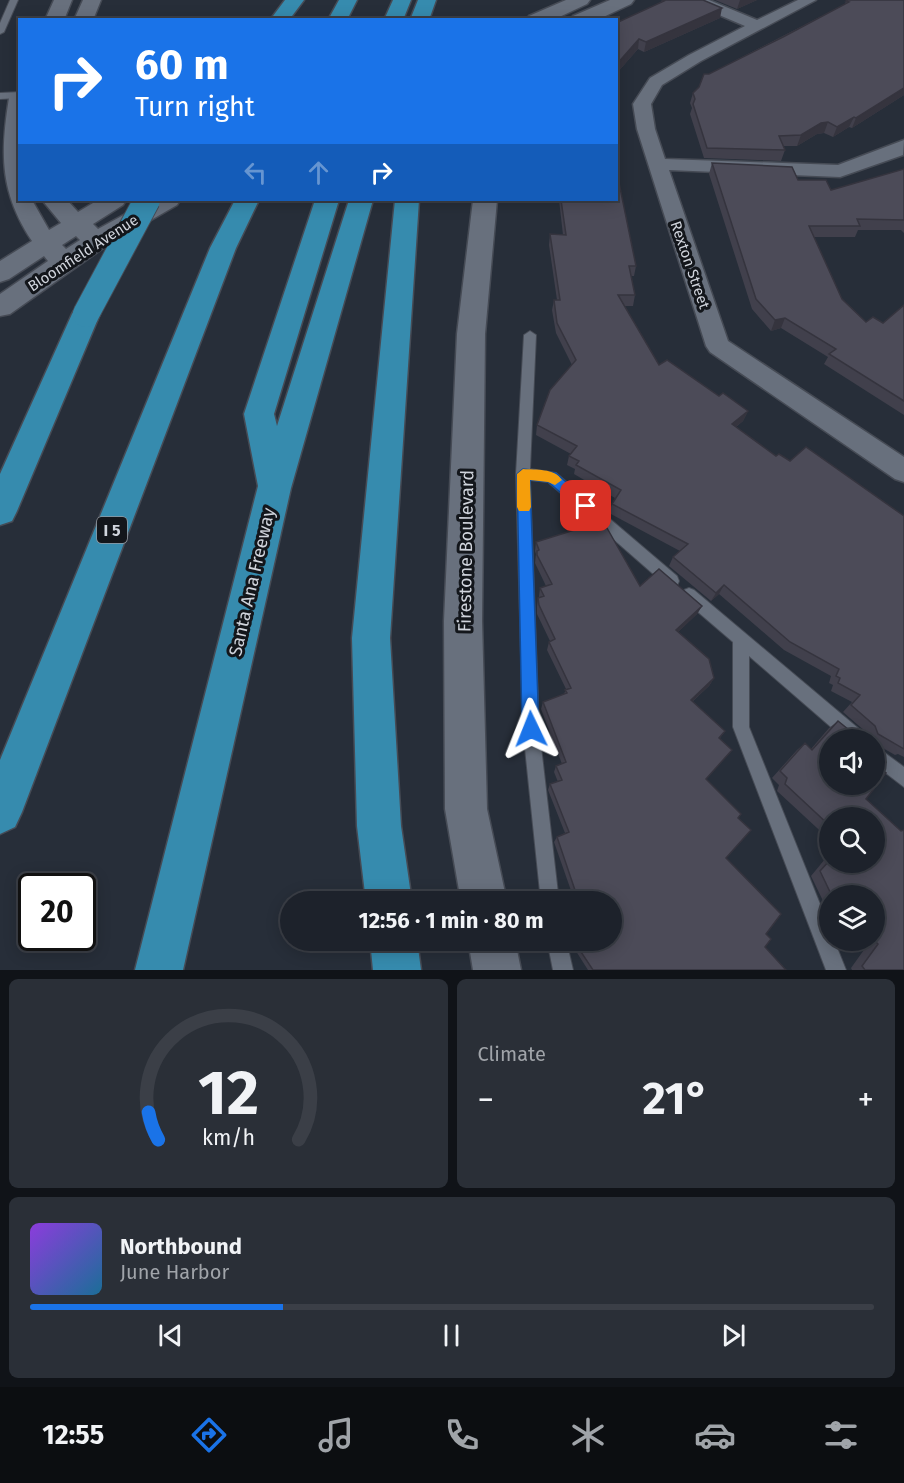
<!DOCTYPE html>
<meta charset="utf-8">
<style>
:root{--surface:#1d222b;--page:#2a2f37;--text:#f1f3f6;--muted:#a0a4a9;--line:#3b3f47;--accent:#1a73e8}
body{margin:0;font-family:"Fira Sans",sans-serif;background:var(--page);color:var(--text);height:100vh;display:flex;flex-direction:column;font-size:22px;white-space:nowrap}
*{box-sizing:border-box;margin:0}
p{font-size:20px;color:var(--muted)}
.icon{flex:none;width:33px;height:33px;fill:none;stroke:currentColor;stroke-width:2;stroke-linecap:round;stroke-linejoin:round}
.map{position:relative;height:970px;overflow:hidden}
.side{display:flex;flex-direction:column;gap:9px;padding:9px;background:#101318;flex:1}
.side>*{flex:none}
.banner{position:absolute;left:18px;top:18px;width:600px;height:183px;border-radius:0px;box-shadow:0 3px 15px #0003,0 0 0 2px var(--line);background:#1a73e8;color:#fff;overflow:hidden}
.controls{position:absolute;left:819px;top:729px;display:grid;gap:12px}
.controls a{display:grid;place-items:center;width:66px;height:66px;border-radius:50%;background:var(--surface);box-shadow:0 3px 15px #0003,0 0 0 2px var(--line);font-size:30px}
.speed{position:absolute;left:18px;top:873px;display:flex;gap:12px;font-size:30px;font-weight:700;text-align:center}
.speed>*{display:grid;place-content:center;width:78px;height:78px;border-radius:50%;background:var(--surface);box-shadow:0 3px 15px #0003,0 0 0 2px var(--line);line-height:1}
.speed .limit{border:3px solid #111;border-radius:9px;background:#fff;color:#111}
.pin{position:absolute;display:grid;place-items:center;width:51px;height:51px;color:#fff;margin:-26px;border-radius:12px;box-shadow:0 3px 9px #0006}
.me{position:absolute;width:66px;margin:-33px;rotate:358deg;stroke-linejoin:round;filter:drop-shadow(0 0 4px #0008)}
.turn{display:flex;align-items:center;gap:21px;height:126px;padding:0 18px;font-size:27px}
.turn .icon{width:78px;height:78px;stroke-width:2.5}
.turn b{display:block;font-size:42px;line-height:51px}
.lanes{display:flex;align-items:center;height:57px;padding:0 18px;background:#0003;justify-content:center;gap:30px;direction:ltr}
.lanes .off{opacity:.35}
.big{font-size:45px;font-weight:700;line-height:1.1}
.side .widget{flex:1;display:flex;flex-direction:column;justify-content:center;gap:9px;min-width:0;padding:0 21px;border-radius:9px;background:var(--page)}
.side .dial{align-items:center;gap:0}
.dial svg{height:156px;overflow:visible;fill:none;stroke:var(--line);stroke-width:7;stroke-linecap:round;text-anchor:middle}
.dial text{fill:var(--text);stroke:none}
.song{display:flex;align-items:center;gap:18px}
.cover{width:72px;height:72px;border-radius:9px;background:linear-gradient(135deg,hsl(270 70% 55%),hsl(200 70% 35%))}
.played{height:6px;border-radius:3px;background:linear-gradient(90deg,var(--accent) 30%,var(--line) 30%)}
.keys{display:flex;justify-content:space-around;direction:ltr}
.heat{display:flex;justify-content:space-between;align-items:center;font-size:33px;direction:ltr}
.side .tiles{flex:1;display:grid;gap:9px;grid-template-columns:1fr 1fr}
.widget:last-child{grid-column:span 2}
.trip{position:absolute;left:280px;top:891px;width:342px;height:60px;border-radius:30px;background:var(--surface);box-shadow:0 3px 15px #0003,0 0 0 2px var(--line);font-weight:700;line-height:60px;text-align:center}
.tabs{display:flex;height:96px;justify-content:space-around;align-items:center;background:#0c0e11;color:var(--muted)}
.tabs .icon{width:42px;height:42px}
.tabs .on{color:var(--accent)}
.tabs b{font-size:27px;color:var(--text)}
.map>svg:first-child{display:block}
</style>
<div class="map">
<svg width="904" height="970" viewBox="0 0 904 970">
<rect width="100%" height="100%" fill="#272e39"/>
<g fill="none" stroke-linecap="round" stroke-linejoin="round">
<defs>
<path id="lane" d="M10 0H18L4 32 0 34V23Z
M20 92V98L0 99V93Z
M530 331 536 335 530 469 556 473 677 576 679 581 677 586 672 587 667 586 548 482 530 480 539 729 559 902H541L523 729 516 474 524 335Z
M689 588 694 590 865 734 867 740H846L749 656V727L830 929V940H834L846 970H826L733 727V642L684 600 682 595 684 590Z
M874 745 904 767V787L874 764Z
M547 940H566L573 970H553Z"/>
<path id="street" d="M689 0H709L757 20 798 0H816L701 61 662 85 651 104 655 129 665 159 838 165 904 140 903 155 840 177 669 170 728 341 904 457V482L895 479 710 352 706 346 637 129 633 104 650 78 689 55 745 26 691 3Z"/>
<path id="secondary" d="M54 0H72L64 20H45Z
M83 0H101L93 20H74Z
M566 0H590L587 4 553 20H527L529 16Z
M610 0H634L631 4 597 20H571L573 16Z
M20 92V200H32L49 230 61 223 42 200H67L78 212 98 200H126L123 205 93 224 98 229 151 200H180L177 205 106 246 10 314 0 316V294L48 261 44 256 9 279 0 282V261L32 241C0 193 0 154 9 98L13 94ZM76 236 80 240 66 249 62 245Z
M473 200H497L485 334 482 621 487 809 507 902H461L445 809 444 621 457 334Z
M468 940H515L521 970H473Z"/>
<path id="highway" d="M285 0H304L289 20H270Z
M339 0H357L347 20H328Z
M393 0H411L403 20H384Z
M418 0H436L429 20H410Z
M235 200H259L236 248 22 812 15 827 0 834V760L210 248Z
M315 200H339L274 414 277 426 349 200H373L291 488 183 970H135L258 486 244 414Z
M395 200H419L390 638 401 826 412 902H366L357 826 352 638Z
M86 305 96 307 100 314 17 511 12 521 0 525V474L72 314 76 307Z
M370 940H417L421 970H373Z"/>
</defs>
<use href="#lane" stroke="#464b55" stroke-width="2"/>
<use href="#street" stroke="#464b55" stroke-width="3"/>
<use href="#secondary" stroke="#464b55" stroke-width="3"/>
<use href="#highway" stroke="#464b55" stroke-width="3"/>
<use href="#lane" fill="#68707d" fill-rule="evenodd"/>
<use href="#street" fill="#68707d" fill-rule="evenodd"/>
<use href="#secondary" fill="#68707d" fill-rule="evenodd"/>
<use href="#highway" fill="#368bae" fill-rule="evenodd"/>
<defs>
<path id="highway-bridge" d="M86 314 147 200"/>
</defs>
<use href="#highway-bridge" stroke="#464b55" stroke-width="28" stroke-linecap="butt"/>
<use href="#highway-bridge" stroke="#368bae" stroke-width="26"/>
</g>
<path fill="#41404c" d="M662 0 720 18 644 52 638 49 616 74V23L661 2Z
M715 0H757L737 9Z
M904 0V95L852 128 849 127 833 137 824 133 817 134 797 146H783L785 150 781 161 704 158 690 114 692 108 690 103 693 93 699 87 709 74 845 4 846 1Z
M712 163 798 180 831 190 904 169V233L901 230H858L855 237H814L842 299 866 322 883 323 904 305V415L824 364 828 357 781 328 771 331 752 309 709 174Z
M559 200H616L636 266 634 276H631L635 295 633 306H624L659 365 748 411 743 421 736 427 776 456 790 461 904 516V757L898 754 895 755 874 743V740H869L866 732 843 712 852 702 831 691 833 685 829 683 831 676 784 650 719 594 711 601 669 566 673 557 680 551 609 513 612 504 615 498 574 474 575 469 567 465 569 456 571 454 536 435 537 425 572 365 556 333 552 310 554 300H557L549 245 550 234 563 235Z
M536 542 640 586 702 606 697 614 678 632 714 678 709 686 692 702 725 731 720 738 706 779 738 818 726 858 766 934 765 947 786 970H588L574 948 572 940H612V902H575L554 842 557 837 565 833 548 790 550 784 558 782 554 772 556 766 562 764 541 709 543 702 564 694 566 689 547 650 549 642 550 641 537 614V606L538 598H539V596L540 588 546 586 535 563 536 554 535 551Z
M838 721 830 740 866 799 904 970H852L851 968 866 947 860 940H874V896H830V910L825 905 811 876 830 853V862H874L830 818V840L777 791 779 785 772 778 797 750 805 743 811 749 829 728Z"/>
<path fill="#35343e" d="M740 0H757L737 9Z
M722 8 720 18 644 52 646 42Z
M639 39 638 49 616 74V65Z
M904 88V95L852 128 856 118Z
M854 117 849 127 833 137 837 127Z
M828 122 824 133 817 134 797 146 801 135 821 123Z
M785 318 781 328 771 331 775 320Z
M748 411 743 421 727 434 732 424Z
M724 585 719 594 711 601 716 593Z
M702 606 697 614 672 638 676 630Z
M714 678 709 686 686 707 691 700Z"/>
<path fill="#4c4b58" stroke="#35343e" stroke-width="1.5" d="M662 0H703L722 8 646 42 639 39 616 65V23L664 1Z
M848 0H904V88L856 118 854 117 837 127 828 122 821 123 801 135 779 136 785 150 707 148 693 104 695 99 693 93 699 87 704 74H709L783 37 849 2 846 1Z
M712 163 792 167 798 180H826L831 190 904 169V220L857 219 860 226H809L842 299 866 322 873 317 883 323 904 305V401L829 354 836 349 785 318 775 320 756 299Z
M616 168 636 266H629L635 295H618L659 365 667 360 719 396 723 393 748 411 732 424 776 456 779 454 790 461 806 447 904 516V749L878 734 875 726 851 705 860 695 838 683 840 678 836 676 839 669 790 642 724 585 716 593 673 557 688 544 612 504 621 490 576 465 579 461 569 456 577 446 537 425 550 390 576 360 557 323 554 300H560L550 234 566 235 561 200H616Z
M603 521 640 586 659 569 702 606 676 630 709 659 714 678 691 700 725 731 719 738 732 750 706 779 741 814 738 818 751 830 726 858 781 914 766 934 771 939 765 947 786 970H593L577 946 575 940H612V902H579L557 837 569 832 550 784 562 780 556 766 566 762 543 702 567 693 565 690 571 688 549 642 555 639 539 605 538 598 544 596 540 588 552 584 537 555V551L539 550 536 542Z
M838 721 854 734 851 740H830V784H874V764L886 773 866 799 901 831 904 830V970H865L862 966 878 944 874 940V896H832L820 871 830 860V862H874V818H830V826L785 784 787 778 780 771 805 743 812 750Z"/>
<path fill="#1a73e8" stroke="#114b97" stroke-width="1.5" d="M523 469 556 473 593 506 591 510H581L548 482 530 480 539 729 537 735 531 737 525 735 522 729 517 474Z"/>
<path fill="#f59e0b" d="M523 469C536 470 554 468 562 480L555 485 548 482 530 480 531 507 529 511H519L517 507V474Z"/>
<g text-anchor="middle" stroke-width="6" stroke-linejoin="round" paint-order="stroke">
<g font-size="15" fill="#d0d4dc" stroke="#13161b">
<text transform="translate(83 253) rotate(-33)" y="5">Bloomfield Avenue</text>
<text transform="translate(690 265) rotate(71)" y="5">Rexton Street</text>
</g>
<rect fill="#13161b" stroke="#979ba2" stroke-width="1.5" x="97" y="517" width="30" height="26" rx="4.5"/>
<g font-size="16" font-weight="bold" fill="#d0d4dc">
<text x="112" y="536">I 5</text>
</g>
<g font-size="18" fill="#d0d4dc" stroke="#13161b">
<text transform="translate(466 551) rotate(-89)" y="6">Firestone Boulevard</text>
<text transform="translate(252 582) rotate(-77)" y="6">Santa Ana Freeway</text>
</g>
</g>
</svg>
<div class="controls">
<a><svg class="icon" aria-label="sound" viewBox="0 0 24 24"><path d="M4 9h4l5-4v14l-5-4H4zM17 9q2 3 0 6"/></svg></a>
<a><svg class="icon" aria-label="search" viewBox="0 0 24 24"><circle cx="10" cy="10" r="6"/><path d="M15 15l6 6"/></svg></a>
<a><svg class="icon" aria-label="layers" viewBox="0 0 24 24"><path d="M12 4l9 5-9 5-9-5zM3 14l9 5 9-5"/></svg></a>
</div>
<div class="speed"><div class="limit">20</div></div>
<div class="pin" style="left:586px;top:506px;background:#d93025"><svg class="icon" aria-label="arrive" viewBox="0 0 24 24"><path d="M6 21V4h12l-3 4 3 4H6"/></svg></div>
<svg class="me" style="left:531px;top:729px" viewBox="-20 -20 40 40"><path d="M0-17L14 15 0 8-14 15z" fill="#1a73e8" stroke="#fff" stroke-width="4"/></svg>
<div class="trip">12:56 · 1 min · 80 m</div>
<div class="banner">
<div class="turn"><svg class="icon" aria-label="right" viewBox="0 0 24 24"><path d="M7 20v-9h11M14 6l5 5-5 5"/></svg><div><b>60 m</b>Turn right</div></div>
<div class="lanes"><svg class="icon off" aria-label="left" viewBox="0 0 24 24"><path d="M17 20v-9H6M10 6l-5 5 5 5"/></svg><svg class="icon off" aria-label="ahead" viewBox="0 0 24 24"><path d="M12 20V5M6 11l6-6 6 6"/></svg><svg class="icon" aria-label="right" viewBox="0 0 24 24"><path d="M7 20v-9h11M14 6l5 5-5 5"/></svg></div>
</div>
</div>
<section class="side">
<div class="tiles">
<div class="widget dial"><svg viewBox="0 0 100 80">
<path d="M14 69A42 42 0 1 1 86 69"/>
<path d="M14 69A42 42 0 0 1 9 55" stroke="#1a73e8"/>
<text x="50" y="56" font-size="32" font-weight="700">12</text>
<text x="50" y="72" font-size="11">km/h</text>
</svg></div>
<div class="widget"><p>Climate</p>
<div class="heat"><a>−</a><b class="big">21°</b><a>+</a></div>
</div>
<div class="widget">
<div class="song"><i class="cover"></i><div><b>Northbound</b><p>June Harbor</p></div></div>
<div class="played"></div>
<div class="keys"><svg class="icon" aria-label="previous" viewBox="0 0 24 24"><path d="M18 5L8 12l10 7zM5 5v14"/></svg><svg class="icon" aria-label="pause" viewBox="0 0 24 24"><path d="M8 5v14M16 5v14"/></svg><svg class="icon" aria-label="next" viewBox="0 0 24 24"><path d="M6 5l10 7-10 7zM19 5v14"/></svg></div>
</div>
</div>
</section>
<nav class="tabs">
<b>12:55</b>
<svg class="icon on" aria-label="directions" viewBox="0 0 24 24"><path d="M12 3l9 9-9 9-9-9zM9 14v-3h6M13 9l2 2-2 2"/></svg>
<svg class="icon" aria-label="music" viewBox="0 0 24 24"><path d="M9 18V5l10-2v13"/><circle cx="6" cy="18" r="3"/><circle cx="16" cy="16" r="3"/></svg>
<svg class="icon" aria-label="phone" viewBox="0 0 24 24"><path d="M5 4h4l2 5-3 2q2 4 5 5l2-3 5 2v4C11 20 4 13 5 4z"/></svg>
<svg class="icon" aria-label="climate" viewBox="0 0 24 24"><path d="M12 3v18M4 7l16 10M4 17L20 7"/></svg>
<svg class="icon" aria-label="car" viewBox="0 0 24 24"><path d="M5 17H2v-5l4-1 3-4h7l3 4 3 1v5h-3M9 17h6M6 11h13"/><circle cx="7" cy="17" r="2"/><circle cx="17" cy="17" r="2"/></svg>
<svg class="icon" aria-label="filters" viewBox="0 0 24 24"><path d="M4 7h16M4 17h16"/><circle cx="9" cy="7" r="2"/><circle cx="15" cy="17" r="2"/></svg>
</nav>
